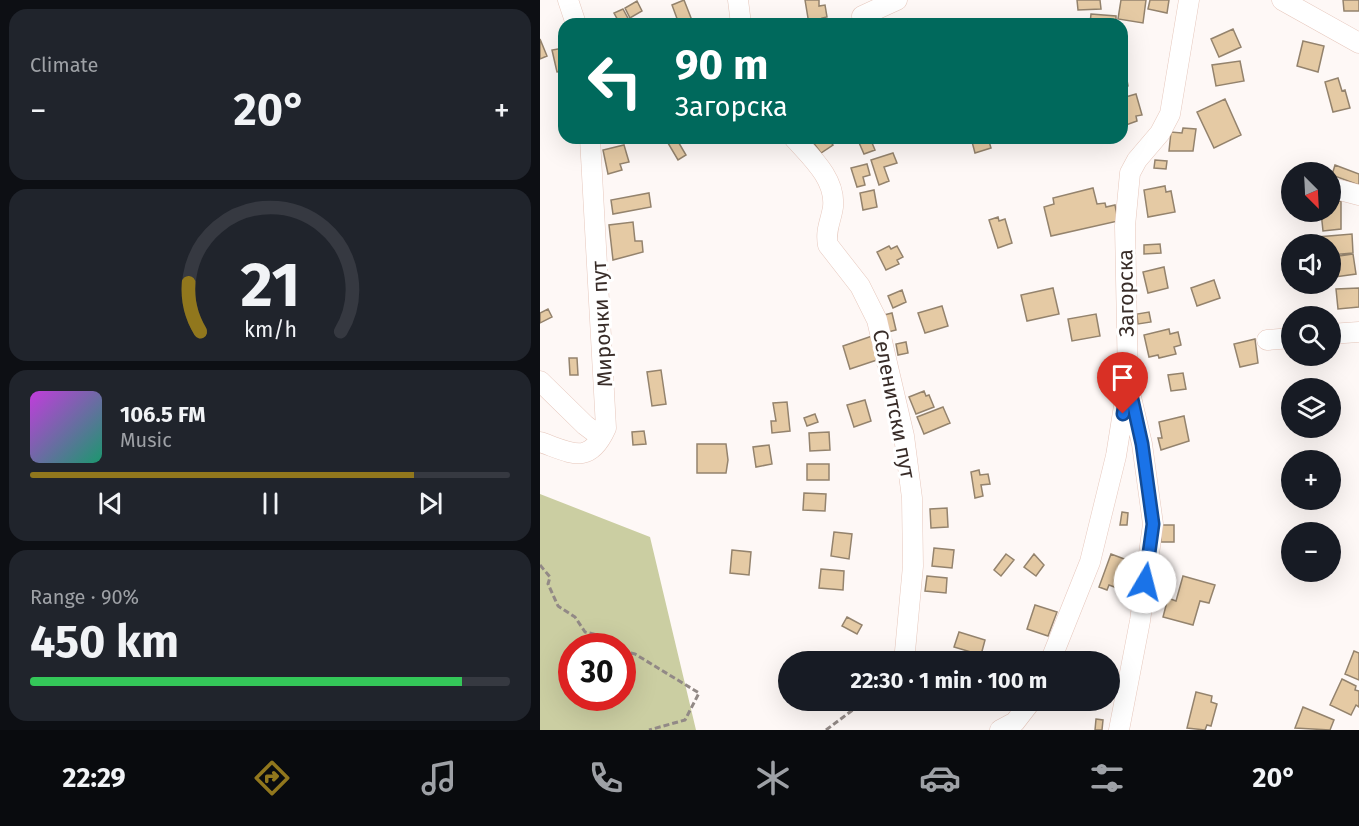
<!DOCTYPE html>
<meta charset="utf-8">
<style>
:root{--surface:#171b24;--page:#20242c;--text:#f1f3f6;--muted:#9ea1a6;--line:#363941;--accent:#91771d}
body{margin:0;font-family:"Fira Sans",sans-serif;background:var(--page);color:var(--text);height:100vh;display:flex;flex-direction:column;font-size:22px;white-space:nowrap}
*{box-sizing:border-box;margin:0}
p{font-size:20px;color:var(--muted)}
.icon{flex:none;width:33px;height:33px;fill:none;stroke:currentColor;stroke-width:2;stroke-linecap:round;stroke-linejoin:round}
.map{position:relative;flex:1;overflow:hidden}
.panel{display:flex;flex-direction:column;gap:9px;padding:9px;background:#0d0f14;width:540px}
.panel>*{flex:none}
.guide{position:absolute;left:18px;top:18px;width:570px;height:126px;border-radius:18px;box-shadow:0 6px 24px #0002;background:#00695c;color:#fff;overflow:hidden}
.needle{width:39px;rotate:156deg}
.fabs{position:absolute;left:741px;top:162px;display:grid;gap:12px}
.fabs a{display:grid;place-items:center;width:60px;height:60px;border-radius:50%;background:var(--surface);box-shadow:0 6px 24px #0002;font-size:30px}
.speed{position:absolute;left:18px;top:633px;display:flex;gap:12px;font-size:30px;font-weight:700;text-align:center}
.speed>*{display:grid;place-content:center;width:78px;height:78px;border-radius:50%;background:var(--surface);box-shadow:0 6px 24px #0002;line-height:1}
.speed .limit{border:9px solid #d22;background:#fff;color:#111}
.pin{position:absolute;display:grid;place-items:center;width:51px;height:51px;color:#fff;margin:-62px -26px;border-radius:50% 50% 50% 0;rotate:-45deg;box-shadow:0 0 6px #0007}
.pin .icon{rotate:45deg}
.me{position:absolute;width:66px;margin:-33px;rotate:8deg;stroke-linejoin:round;filter:drop-shadow(0 0 4px #0008)}
.turn{display:flex;align-items:center;gap:21px;height:126px;padding:0 18px;font-size:27px}
.turn .icon{width:78px;height:78px;stroke-width:2.5}
.turn b{display:block;font-size:42px;line-height:51px}
.big{font-size:45px;font-weight:700;line-height:1.1}
.panel .card{flex:1;display:flex;flex-direction:column;justify-content:center;gap:9px;min-width:0;padding:0 21px;border-radius:18px;background:var(--page)}
.panel .dial{align-items:center;gap:0}
.dial svg{height:156px;overflow:visible;fill:none;stroke:var(--line);stroke-width:7;stroke-linecap:round;text-anchor:middle}
.dial text{fill:var(--text);stroke:none}
.song{display:flex;align-items:center;gap:18px}
.cover{width:72px;height:72px;border-radius:9px;background:linear-gradient(135deg,hsl(290 70% 55%),hsl(160 70% 35%))}
.played{height:6px;border-radius:3px;background:linear-gradient(90deg,var(--accent) 80%,var(--line) 80%)}
.keys{display:flex;justify-content:space-around;direction:ltr}
.heat{display:flex;justify-content:space-between;align-items:center;font-size:33px;direction:ltr}
.charge{height:9px;border-radius:4px;background:linear-gradient(90deg,#34c759 90%,var(--line) 0)}
.trip{position:absolute;left:238px;top:651px;width:342px;height:60px;border-radius:30px;background:var(--surface);box-shadow:0 6px 24px #0002;font-weight:700;line-height:60px;text-align:center}
.tabs{display:flex;height:96px;justify-content:space-around;align-items:center;background:#090b0e;color:var(--muted)}
.tabs .icon{width:42px;height:42px}
.tabs .on{color:var(--accent)}
.tabs b{font-size:27px;color:var(--text)}
main{display:flex;flex:1;min-height:0}
.map>svg:first-child{display:block}
</style>
<main>
<section class="panel">
<div class="card"><p>Climate</p>
<div class="heat"><a>−</a><b class="big">20°</b><a>+</a></div>
</div>
<div class="card dial"><svg viewBox="0 0 100 80">
<path d="M14 69A42 42 0 1 1 86 69"/>
<path d="M14 69A42 42 0 0 1 8 44" stroke="#91771d"/>
<text x="50" y="56" font-size="32" font-weight="700">21</text>
<text x="50" y="72" font-size="11">km/h</text>
</svg></div>
<div class="card">
<div class="song"><i class="cover"></i><div><b>106.5 FM</b><p>Music</p></div></div>
<div class="played"></div>
<div class="keys"><svg class="icon" aria-label="previous" viewBox="0 0 24 24"><path d="M18 5L8 12l10 7zM5 5v14"/></svg><svg class="icon" aria-label="pause" viewBox="0 0 24 24"><path d="M8 5v14M16 5v14"/></svg><svg class="icon" aria-label="next" viewBox="0 0 24 24"><path d="M6 5l10 7-10 7zM19 5v14"/></svg></div>
</div>
<div class="card"><p>Range · 90%</p><b class="big">450 km</b><div class="charge"></div></div>
</section>
<div class="map">
<svg width="819" height="730" viewBox="0 0 819 730">
<rect width="100%" height="100%" fill="#fef8f6"/>
<path fill="#cbcea2" fill-rule="evenodd" d="M0 494 110 537 156 730H0ZM82 646V698H32V646Z"/>
<path fill="#e5caa4" stroke="#94836d" stroke-width="1.5" d="M144 0 153 23 150 24H139L132 5Z
M265 0H279V6L285 5 287 17 282 18 283 24H269Z
M537 0H560L561 9 538 10Z
M581 0H606L603 23 578 19Z
M610 0H629L627 13 608 9Z
M803 0H819V11H804Z
M97 1 102 11 90 18 85 8Z
M83 9 90 22 80 24 74 13Z
M551 14 576 16V24H550Z
M693 29 701 47 679 57 671 39Z
M0 39 7 56 0 59Z
M763 41 784 46 778 72 757 66Z
M24 48V71L17 72 12 50Z
M700 61 704 81 676 86 672 65Z
M585 69 588 86 582 87V70Z
M798 78 802 91 805 90 810 108 793 112 785 82Z
M596 94 602 115 596 116 597 121 586 125 585 120H582V98Z
M685 99 701 135 674 148 657 112Z
M643 128 656 129 653 151H629L631 132 642 133Z
M125 138H136L146 155 138 160Z
M277 138H288L293 145 281 153 272 141Z
M317 138H330L335 150 324 154Z
M431 138H448L451 148 435 153Z
M520 138H541L521 143Z
M84 145 89 162 80 164 82 170 68 174 63 150Z
M353 153 357 163 344 167 349 181 339 185 331 160Z
M615 160 627 161 626 169 614 168Z
M327 164 330 175 323 177 325 185 317 187 311 168Z
M795 165 819 174V185L792 175Z
M625 186 626 192 631 191 635 212 608 217 604 190Z
M553 188 557 204 565 203 566 207 575 205 578 221 511 236 504 207 514 204 513 198Z
M334 190 337 207 323 210 320 193Z
M109 193 111 207 73 214 71 200Z
M801 201V229L783 231 781 212H777H790V202Z
M458 217 459 221 465 219 472 243 458 248 449 220Z
M93 222 95 241H102L103 252 73 260 69 225Z
M812 234 813 253 790 255V244H778L777 237Z
M620 244 621 253 604 254V245Z
M349 246 351 249 357 246 363 257 357 260 359 264 346 270 337 252Z
M813 254 816 274 795 277V274L790 275 792 257Z
M624 267 628 288 608 293 603 272Z
M674 280 680 298 657 306 651 288Z
M513 288 519 314 487 321 481 295Z
M819 288V307L798 309 796 289Z
M362 290 366 302 353 308 348 296Z
M402 306 408 326 385 333 378 313Z
M8 309 12 317 0 323V313Z
M609 312 611 322 598 324 597 314Z
M352 313 356 330 344 333 340 316Z
M556 314 560 336 532 341 528 319Z
M629 329 630 334 638 332 641 345 634 347 636 354 619 358 618 355 609 357 604 335Z
M335 335 340 359 310 369 303 346Z
M715 339 718 363 700 367 694 344Z
M366 342 368 353 358 355 356 344Z
M29 358H37L38 375H30Z
M121 370 126 404 112 406 107 372Z
M643 373 646 389 631 391 628 375Z
M384 391 386 396 389 395 394 407 376 414 369 397Z
M325 400 331 421 314 427 307 405Z
M247 402 250 431 232 433 231 421H236L233 403Z
M403 407 410 423 384 434 377 417Z
M275 414 278 422 267 426 264 418Z
M644 416 649 441 621 450 618 438H622L619 422Z
M104 431 106 444 93 445 92 432Z
M289 432 290 450 270 451 269 433Z
M157 444H186L188 460 186 473H157Z
M229 445 232 464 216 467 213 447Z
M267 464H289V480H267Z
M439 470 440 475 448 474 450 484 441 485 443 496 435 498 431 472Z
M264 493 286 494 285 511 263 510Z
M407 508 408 527 391 528 390 509Z
M582 512 588 513 587 525H580Z
M621 525H634V542H621Z
M294 532 312 534 309 559 291 556Z
M394 548 414 550 412 568 392 566Z
M192 550 211 552 209 575 190 573Z
M466 554 474 560 461 576 454 570Z
M494 554 504 565 496 576 484 567Z
M571 554 595 563 585 591 569 585 567 590 559 587Z
M281 569 304 571 303 590 279 588Z
M387 576 407 578 406 593 385 591Z
M643 576 675 585 669 603 660 601 653 625 623 617 628 598 636 601Z
M495 605 517 612 508 636 487 629Z
M307 617 322 625 317 634 302 626Z
M419 632 445 640 441 655 414 647Z
M814 651 819 653V680L805 674Z
M570 677 574 678 571 697H570Z
M802 679 816 686 815 690 819 691V707L816 705 811 715 790 705Z
M656 692 672 696 671 702 677 704 671 726 667 725 665 730 647 728Z
M763 707 794 720 790 730 755 728Z
M556 719 563 720 562 730H555Z"/>
<g fill="none" stroke-linecap="round" stroke-linejoin="round">
<defs>
<path id="minor" d="M28 0 36 24
M198 0 201 24
M742 0 819 43
M322 16 357 0
M254 138C271 157 296 179 293 207 291 221 285 230 288 245L320 286 337 320 364 436 372 498 373 566 364 662
M800 190 819 195
M790 334 819 332
M727 340 752 338
M0 381 45 425 61 437
M0 442C32 453 49 466 66 428L50 138
M510 662 550 562 576 456 588 381 585 226 590 173 597 160 620 133 630 114 649 0
M460 730 475 722 492 700
M579 730 600 621 613 524 602 444 590 393"/>
</defs>
<use href="#minor" stroke="#e6c7bc" stroke-width="21"/>
<path stroke="#928986" stroke-width="3" stroke-dasharray="6 3" stroke-linecap="butt" d="M0 565 10 577 8 584 18 606 35 617 45 632 58 635 64 646
M82 651 95 654 159 693 145 720 109 730
M286 730 326 700"/>
<use href="#minor" stroke="#fff" stroke-width="20"/>
</g>
<g fill="none" stroke-linecap="round" stroke-linejoin="round">
<defs>
<path id="route" d="M583 414 588 381 602 444 613 524 605 582"/>
</defs>
<use href="#route" stroke="#114b97" stroke-width="15"/>
<use href="#route" stroke="#1a73e8" stroke-width="10"/>
</g>
<g text-anchor="middle" stroke-width="6" stroke-linejoin="round" paint-order="stroke">
<g font-size="21" fill="#382c28" stroke="#fff">
<text transform="translate(586 293) rotate(-91)" y="7">Загорска</text>
<text transform="translate(62 324) rotate(-93)" y="7">Мирочки пут</text>
<text transform="translate(354 404) rotate(79)" y="7">Селенитски пут</text>
</g>
</g>
</svg>
<div class="fabs">
<a><svg class="needle" viewBox="-14 -14 28 28"><path d="M0-13l5 13h-10z" fill="#e53935"/><path d="M0 13l5-13h-10z" fill="#9ea1a6"/></svg></a>
<a><svg class="icon" aria-label="sound" viewBox="0 0 24 24"><path d="M4 9h4l5-4v14l-5-4H4zM17 9q2 3 0 6"/></svg></a>
<a><svg class="icon" aria-label="search" viewBox="0 0 24 24"><circle cx="10" cy="10" r="6"/><path d="M15 15l6 6"/></svg></a>
<a><svg class="icon" aria-label="layers" viewBox="0 0 24 24"><path d="M12 4l9 5-9 5-9-5zM3 14l9 5 9-5"/></svg></a>
<a>+</a>
<a>−</a>
</div>
<div class="speed"><div class="limit">30</div></div>
<div class="pin" style="left:583px;top:414px;background:#d93025"><svg class="icon" aria-label="arrive" viewBox="0 0 24 24"><path d="M6 21V4h12l-3 4 3 4H6"/></svg></div>
<svg class="me" style="left:605px;top:582px" viewBox="-20 -20 40 40"><circle r="19" fill="#fff"/><path d="M0-13L10 11 0 6-10 11z" fill="#1a73e8"/></svg>
<div class="trip">22:30 · 1 min · 100 m</div>
<div class="guide">
<div class="turn"><svg class="icon" aria-label="left" viewBox="0 0 24 24"><path d="M17 20v-9H6M10 6l-5 5 5 5"/></svg><div><b>90 m</b>Загорска</div></div>
</div>
</div>
</main>
<nav class="tabs">
<b>22:29</b>
<svg class="icon on" aria-label="directions" viewBox="0 0 24 24"><path d="M12 3l9 9-9 9-9-9zM9 14v-3h6M13 9l2 2-2 2"/></svg>
<svg class="icon" aria-label="music" viewBox="0 0 24 24"><path d="M9 18V5l10-2v13"/><circle cx="6" cy="18" r="3"/><circle cx="16" cy="16" r="3"/></svg>
<svg class="icon" aria-label="phone" viewBox="0 0 24 24"><path d="M5 4h4l2 5-3 2q2 4 5 5l2-3 5 2v4C11 20 4 13 5 4z"/></svg>
<svg class="icon" aria-label="climate" viewBox="0 0 24 24"><path d="M12 3v18M4 7l16 10M4 17L20 7"/></svg>
<svg class="icon" aria-label="car" viewBox="0 0 24 24"><path d="M5 17H2v-5l4-1 3-4h7l3 4 3 1v5h-3M9 17h6M6 11h13"/><circle cx="7" cy="17" r="2"/><circle cx="17" cy="17" r="2"/></svg>
<svg class="icon" aria-label="filters" viewBox="0 0 24 24"><path d="M4 7h16M4 17h16"/><circle cx="9" cy="7" r="2"/><circle cx="15" cy="17" r="2"/></svg>
<b>20°</b>
</nav>
